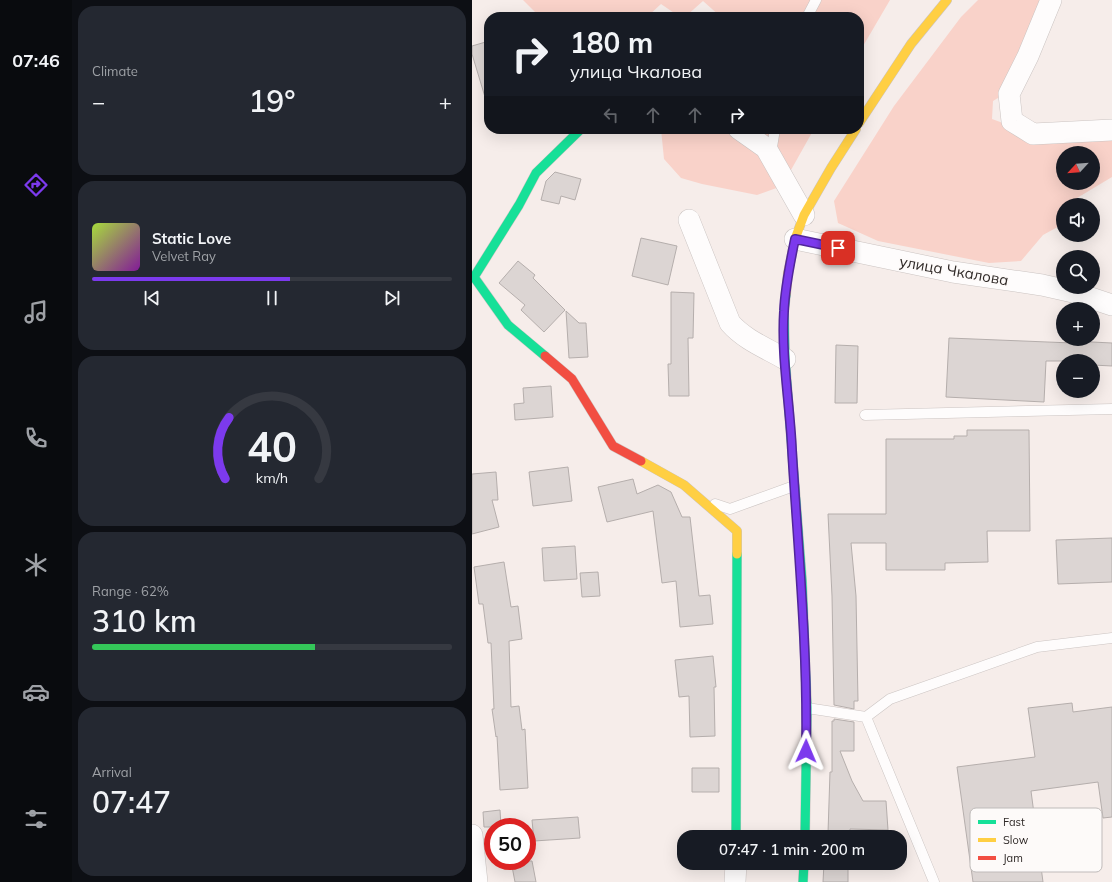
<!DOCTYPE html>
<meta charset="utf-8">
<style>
:root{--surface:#171b24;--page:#242831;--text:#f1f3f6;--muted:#9ea1a6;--line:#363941;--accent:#7c3aed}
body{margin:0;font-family:Mulish,sans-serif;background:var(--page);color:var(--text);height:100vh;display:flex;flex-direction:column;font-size:15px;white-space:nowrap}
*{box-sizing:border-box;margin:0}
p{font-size:13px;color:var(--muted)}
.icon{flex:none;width:22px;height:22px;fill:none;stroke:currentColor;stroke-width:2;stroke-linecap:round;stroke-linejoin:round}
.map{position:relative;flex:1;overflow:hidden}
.details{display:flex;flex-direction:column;gap:6px;padding:6px;background:#0d0f14;width:400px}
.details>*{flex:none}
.top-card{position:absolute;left:12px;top:12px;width:380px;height:122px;border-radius:16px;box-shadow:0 4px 16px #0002;background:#171b24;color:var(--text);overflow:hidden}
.needle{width:26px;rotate:244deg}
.controls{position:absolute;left:584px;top:146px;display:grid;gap:8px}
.controls a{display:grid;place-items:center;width:44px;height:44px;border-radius:50%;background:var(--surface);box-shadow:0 4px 16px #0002;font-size:20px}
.speed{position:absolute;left:12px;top:818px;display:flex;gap:8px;font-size:20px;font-weight:700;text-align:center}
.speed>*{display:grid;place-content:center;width:52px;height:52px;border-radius:50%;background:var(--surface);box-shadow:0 4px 16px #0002;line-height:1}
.speed .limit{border:6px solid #d22;background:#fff;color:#111}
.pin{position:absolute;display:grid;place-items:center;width:34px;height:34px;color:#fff;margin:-17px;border-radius:8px;box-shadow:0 2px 6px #0006}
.me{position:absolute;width:44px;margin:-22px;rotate:1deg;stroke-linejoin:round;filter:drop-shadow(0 0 3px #0008)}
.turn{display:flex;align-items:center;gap:14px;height:84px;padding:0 20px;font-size:18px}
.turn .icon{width:52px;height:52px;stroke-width:2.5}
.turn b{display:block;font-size:28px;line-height:34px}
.lanes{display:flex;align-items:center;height:38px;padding:0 20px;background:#0003;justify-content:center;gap:20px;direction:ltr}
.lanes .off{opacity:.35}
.big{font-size:30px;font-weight:600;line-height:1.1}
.details .widget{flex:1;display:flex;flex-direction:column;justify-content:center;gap:6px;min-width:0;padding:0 14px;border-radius:16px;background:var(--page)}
.details .dial{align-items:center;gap:0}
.dial svg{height:104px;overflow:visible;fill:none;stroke:var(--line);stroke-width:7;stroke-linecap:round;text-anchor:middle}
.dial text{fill:var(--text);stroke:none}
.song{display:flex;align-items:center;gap:12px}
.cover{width:48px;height:48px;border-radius:6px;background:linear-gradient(135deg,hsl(80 70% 55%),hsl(290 70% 35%))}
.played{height:4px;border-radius:2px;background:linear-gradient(90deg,var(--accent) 55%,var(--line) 55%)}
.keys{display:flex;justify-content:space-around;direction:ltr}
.heat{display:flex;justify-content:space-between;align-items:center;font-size:22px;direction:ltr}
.charge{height:6px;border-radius:3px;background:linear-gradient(90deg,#34c759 62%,var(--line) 0)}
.trip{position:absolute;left:205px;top:830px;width:230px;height:40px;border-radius:16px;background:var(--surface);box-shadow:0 4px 16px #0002;font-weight:600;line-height:40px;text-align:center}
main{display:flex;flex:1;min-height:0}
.menu{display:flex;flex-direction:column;width:72px;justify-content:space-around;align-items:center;background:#090b0e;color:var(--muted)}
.menu .icon{width:28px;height:28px}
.menu .selected{color:var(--accent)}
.menu b{font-size:18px;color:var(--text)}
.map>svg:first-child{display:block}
</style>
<main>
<nav class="menu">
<b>07:46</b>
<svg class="icon selected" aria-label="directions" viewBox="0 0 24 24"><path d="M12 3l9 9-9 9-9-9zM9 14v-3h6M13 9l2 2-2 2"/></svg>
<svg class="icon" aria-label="music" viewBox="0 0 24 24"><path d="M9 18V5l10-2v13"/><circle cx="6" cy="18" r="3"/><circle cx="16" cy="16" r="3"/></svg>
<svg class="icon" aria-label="phone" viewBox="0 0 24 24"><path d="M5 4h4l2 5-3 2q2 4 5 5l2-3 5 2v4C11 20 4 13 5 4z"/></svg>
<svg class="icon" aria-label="climate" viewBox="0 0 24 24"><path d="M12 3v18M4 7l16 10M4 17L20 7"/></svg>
<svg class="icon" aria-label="car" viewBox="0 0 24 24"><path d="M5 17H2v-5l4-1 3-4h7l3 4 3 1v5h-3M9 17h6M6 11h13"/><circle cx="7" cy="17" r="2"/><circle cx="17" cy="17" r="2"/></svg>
<svg class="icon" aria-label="filters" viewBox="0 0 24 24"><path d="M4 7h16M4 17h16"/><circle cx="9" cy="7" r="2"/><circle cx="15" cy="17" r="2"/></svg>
</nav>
<section class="details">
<div class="widget"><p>Climate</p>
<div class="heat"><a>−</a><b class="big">19°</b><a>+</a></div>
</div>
<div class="widget">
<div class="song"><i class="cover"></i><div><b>Static Love</b><p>Velvet Ray</p></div></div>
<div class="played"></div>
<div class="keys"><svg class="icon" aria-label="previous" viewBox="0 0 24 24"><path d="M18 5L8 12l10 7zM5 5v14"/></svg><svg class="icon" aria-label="pause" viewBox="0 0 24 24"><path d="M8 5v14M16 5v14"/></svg><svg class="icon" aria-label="next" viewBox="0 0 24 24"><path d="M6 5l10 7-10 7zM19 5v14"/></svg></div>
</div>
<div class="widget dial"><svg viewBox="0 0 100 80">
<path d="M14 69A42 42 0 1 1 86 69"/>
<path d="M14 69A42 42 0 0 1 17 22" stroke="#7c3aed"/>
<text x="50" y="56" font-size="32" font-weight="700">40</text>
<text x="50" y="72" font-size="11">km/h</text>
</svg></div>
<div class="widget"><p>Range · 62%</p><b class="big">310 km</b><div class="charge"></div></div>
<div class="widget"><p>Arrival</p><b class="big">07:47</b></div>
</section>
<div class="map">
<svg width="640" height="882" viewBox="0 0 640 882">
<rect width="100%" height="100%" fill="#f6edea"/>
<path fill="#f9d2c9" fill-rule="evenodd" d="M51 0H418L387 53V17H249L231 1 213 17H208L189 4 175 17H68Z
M506 0H579L539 90 521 101 520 119 561 134 640 130V177L605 198 602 205H591V224L571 235 549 261 517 263 406 241 366 223 362 201 422 106 489 17ZM591 153H621V183H591Z
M189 129H342L310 186 285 195 230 184 209 178 192 159Z"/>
<path fill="#dcd5d3" stroke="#b5aeac" d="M17 41V97H13L0 54V46Z
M83 172 109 179 103 200 89 196 87 204 69 200 74 181Z
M169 238 205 246 196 285 160 276Z
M46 261 63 275 61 278 93 310 72 332 49 310 53 305 27 283Z
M199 292 222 293 221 338H216L217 396H197L196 364H199Z
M94 311 107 323H114L116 357 97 358Z
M477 338 600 343V341L640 343V366L621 365V361H574L572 402 474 397Z
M364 345 386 346 385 403H363Z
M79 386 81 417 43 420 42 404 52 403 51 388Z
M495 430H557L558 531H515L516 562 473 563V570H414V543H379L384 596 386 701H382V709L362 705 360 596 356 514H414V439H482V436H495Z
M96 467 100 501 61 506 57 472Z
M24 472 26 500H20L27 527 0 534V474Z
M161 479 165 494 186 485 199 492 210 517H218L227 596 238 595 241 624 208 627 204 581 190 583 181 511 135 522 126 487Z
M640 538V582L586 584 584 540Z
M103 546 105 579 72 581 70 548Z
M32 562 39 607 46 606 50 639 37 641 39 707 47 706 50 730 53 729 56 788 28 790 25 736 24 737 20 709H22L19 643H16L11 604H7L2 567Z
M126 572 128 596 110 597 108 573Z
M241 656 244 687H242L243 736 218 737 217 696 207 697 203 660Z
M600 703 601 712 640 707V817L631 818 626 782 559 791 571 882H501L485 767 563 757 556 708Z
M362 719 382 722V751H368L380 781 391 801H414L416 830 378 829V837H353L354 833H356L358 772H360V721H362Z
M220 768H247V792H220Z
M28 810 29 827H12L11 812Z
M106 817 108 838 62 841 60 820Z
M248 833V837H222V834Z
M39 861H60L64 882H43Z
M222 863H249V866L223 867Z
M352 863H376V882H351Z"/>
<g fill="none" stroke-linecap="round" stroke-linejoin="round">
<defs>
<path id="lane" d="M335 17 344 0
M299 153 303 129
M393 415 640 409
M243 504 258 509 322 486
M335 708 394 717
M462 882 394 717 418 699 565 647 640 638"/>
<path id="street" d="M579 0 556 56 537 94 540 121 561 134 640 130
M267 129 294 148 332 215
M217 220 258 323C273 340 294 348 313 359
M323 239 481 272 570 285 601 292 640 305
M0 835 5 882
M263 882 264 863"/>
<path id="fast" d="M314 294 312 312 313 359 330 581 335 708 333 837
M73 356 36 325 2 277 47 205 64 173 109 129
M264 837 265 554
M331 882 332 863"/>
<path id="slow" d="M387 123 439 44 475 0
M314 294 316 273 323 239 332 215 359 168 384 129
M169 461 212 485 265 531V554"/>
<path id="jam" d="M73 356 100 379 141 446 169 461"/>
</defs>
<use href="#lane" stroke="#cbc4c2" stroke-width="11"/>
<use href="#street" stroke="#cbc4c2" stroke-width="22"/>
<use href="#fast" stroke="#cbc4c2" stroke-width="10"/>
<use href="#slow" stroke="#cbc4c2" stroke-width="10"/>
<use href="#jam" stroke="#cbc4c2" stroke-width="10"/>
<use href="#lane" stroke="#fefcfc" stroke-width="10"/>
<use href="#street" stroke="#fefcfc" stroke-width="21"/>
<use href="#fast" stroke="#16e098" stroke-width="9"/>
<use href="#slow" stroke="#ffcf43" stroke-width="9"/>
<use href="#jam" stroke="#f24e42" stroke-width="9"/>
</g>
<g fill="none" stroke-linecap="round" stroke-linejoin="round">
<defs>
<path id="route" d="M334 751C336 650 326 550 320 450 318 404 309 357 312 311 313 287 318 263 323 239L366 248"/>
</defs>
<use href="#route" stroke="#51269a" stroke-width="10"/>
<use href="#route" stroke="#7c3aed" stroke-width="7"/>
</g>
<g text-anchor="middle" stroke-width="3" stroke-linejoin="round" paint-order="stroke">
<g font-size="15" fill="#2e2826" stroke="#fdfaf9">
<text transform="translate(482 271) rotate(10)" y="5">улица Чкалова</text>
</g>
</g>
<rect x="498" y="808" width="132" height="64" rx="6" fill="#fdfaf9" stroke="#bfbbba" stroke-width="1"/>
<rect x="506" y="820" width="18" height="4" fill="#16e098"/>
<rect x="506" y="838" width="18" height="4" fill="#ffcf43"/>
<rect x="506" y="856" width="18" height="4" fill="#f24e42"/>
<g font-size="11" fill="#2e2826">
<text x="531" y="826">Fast</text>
<text x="531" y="844">Slow</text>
<text x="531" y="862">Jam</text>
</g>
</svg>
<div class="controls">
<a><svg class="needle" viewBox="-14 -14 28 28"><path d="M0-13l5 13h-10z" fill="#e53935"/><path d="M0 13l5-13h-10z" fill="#9ea1a6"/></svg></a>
<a><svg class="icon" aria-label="sound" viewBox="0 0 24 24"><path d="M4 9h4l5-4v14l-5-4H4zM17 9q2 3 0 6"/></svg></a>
<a><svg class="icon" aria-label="search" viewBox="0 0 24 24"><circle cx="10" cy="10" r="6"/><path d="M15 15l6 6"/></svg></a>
<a>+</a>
<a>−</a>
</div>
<div class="speed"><div class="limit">50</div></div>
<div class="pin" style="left:366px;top:248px;background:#d93025"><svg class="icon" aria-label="arrive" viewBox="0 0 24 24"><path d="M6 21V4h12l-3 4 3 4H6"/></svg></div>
<svg class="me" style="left:334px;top:751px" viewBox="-20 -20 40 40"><path d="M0-17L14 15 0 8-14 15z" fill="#7c3aed" stroke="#fff" stroke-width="4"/></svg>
<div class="trip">07:47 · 1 min · 200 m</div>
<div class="top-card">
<div class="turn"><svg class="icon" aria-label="right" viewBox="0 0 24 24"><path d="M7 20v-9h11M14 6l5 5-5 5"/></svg><div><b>180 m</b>улица Чкалова</div></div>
<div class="lanes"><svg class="icon off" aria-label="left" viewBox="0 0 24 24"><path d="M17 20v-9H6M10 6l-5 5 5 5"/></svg><svg class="icon off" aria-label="ahead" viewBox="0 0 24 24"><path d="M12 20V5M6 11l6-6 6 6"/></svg><svg class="icon off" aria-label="ahead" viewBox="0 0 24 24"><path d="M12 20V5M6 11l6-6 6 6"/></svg><svg class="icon" aria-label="right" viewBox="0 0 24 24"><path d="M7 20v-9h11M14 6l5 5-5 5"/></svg></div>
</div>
</div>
</main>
